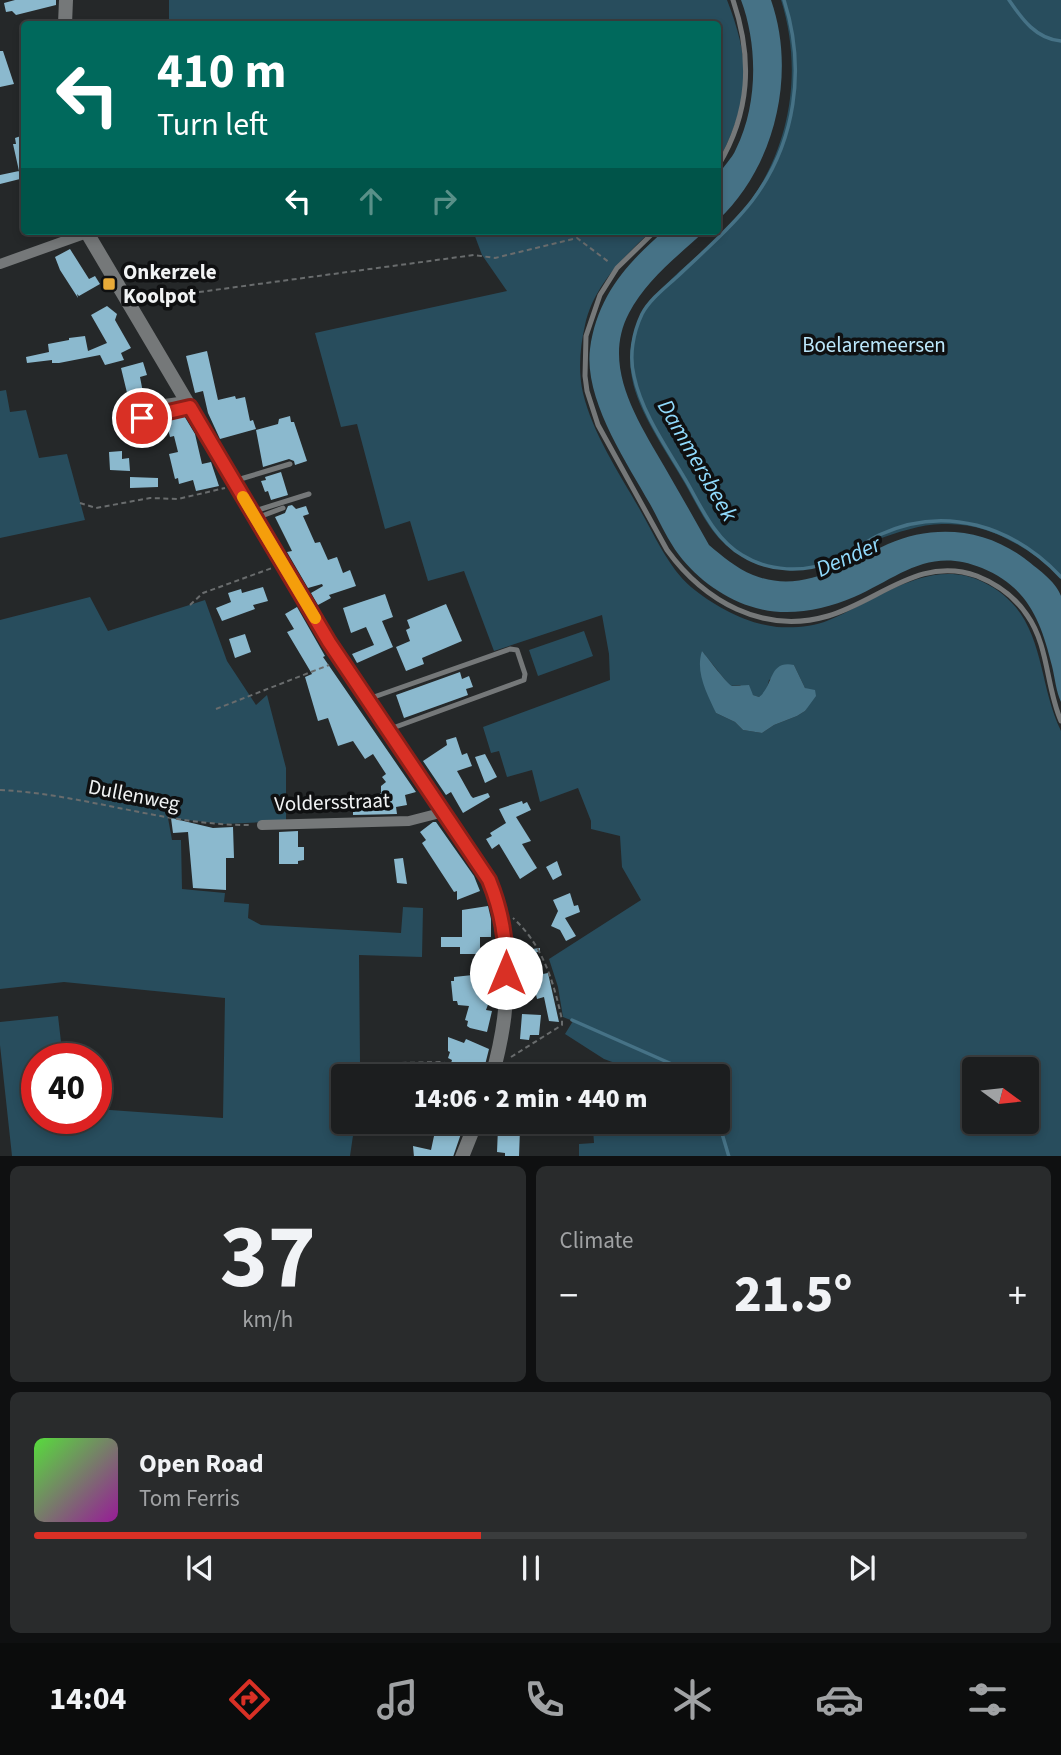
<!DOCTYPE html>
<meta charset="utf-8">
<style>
:root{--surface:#1c1e1f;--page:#292b2c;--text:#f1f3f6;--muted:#a0a2a4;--line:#3a3c3d;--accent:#d93025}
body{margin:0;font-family:"Source Sans 3",sans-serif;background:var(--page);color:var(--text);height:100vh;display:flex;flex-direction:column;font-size:26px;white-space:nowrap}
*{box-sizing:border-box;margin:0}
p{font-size:23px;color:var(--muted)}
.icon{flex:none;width:38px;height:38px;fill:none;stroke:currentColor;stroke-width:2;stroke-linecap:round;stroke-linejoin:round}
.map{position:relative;height:1156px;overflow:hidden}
.details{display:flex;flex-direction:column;gap:10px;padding:10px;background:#0f1011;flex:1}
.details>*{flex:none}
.hud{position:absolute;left:21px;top:21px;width:700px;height:214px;border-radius:7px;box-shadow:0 4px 10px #0003,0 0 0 2px var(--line);background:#00695c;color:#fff;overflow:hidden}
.needle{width:46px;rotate:105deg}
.tools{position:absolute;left:962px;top:1057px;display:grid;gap:14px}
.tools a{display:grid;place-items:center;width:77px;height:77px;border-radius:7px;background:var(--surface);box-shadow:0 4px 10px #0003,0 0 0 2px var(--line);font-size:35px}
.speed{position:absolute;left:21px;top:1043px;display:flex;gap:14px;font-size:35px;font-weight:700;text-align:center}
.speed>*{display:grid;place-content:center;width:91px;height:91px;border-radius:50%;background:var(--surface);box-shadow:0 4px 10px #0003,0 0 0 2px var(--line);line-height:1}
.speed .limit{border:10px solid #d22;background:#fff;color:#111}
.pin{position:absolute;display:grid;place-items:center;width:60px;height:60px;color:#fff;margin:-30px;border:4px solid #fff;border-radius:50%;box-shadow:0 2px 7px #0007}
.me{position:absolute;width:77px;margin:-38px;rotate:0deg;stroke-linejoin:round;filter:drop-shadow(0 0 5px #0008)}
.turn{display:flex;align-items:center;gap:24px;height:147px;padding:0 21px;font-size:32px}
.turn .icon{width:91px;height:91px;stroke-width:2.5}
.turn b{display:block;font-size:49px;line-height:60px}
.lanes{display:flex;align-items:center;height:66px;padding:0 21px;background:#0003;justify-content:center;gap:35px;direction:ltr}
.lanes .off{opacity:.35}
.big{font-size:52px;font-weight:800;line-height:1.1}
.details .card{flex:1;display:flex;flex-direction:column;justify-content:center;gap:10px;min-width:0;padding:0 24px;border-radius:10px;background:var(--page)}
.details .dial{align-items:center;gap:0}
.dial b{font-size:91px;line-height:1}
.song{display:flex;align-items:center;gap:21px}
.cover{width:84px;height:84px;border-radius:10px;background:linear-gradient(135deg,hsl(110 70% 55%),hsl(300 70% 35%))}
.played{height:7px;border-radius:4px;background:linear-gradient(90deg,var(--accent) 45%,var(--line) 45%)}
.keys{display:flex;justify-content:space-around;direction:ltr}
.heat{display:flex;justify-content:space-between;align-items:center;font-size:38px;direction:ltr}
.details .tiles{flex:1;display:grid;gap:10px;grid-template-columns:1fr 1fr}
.card:last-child{grid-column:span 2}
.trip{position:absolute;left:331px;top:1064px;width:399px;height:70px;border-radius:7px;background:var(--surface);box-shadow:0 4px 10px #0003,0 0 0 2px var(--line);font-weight:800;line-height:70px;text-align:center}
.tab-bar{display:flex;height:112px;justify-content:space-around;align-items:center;background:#0b0c0c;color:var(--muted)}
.tab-bar .icon{width:49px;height:49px}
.tab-bar .active{color:var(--accent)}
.tab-bar b{font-size:32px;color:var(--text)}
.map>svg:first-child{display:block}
</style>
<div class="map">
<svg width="1061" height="1157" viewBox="0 0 1061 1157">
<rect width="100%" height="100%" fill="#252829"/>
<path fill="#284d5d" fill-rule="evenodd" d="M169 0H727C752 64 750 101 718 162V24H169Z
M781 0H1061V575C1025 547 990 522 942 524 921 524 896 533 876 540 864 544 854 553 843 558 803 577 754 573 721 540 707 527 694 499 684 482 667 452 638 412 632 378 618 304 687 271 730 226 787 166 806 79 781 0Z
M473 231H651C623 258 594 285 585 325 580 347 578 371 583 393 593 434 618 471 639 508 654 534 668 567 691 587 714 606 747 624 777 627 794 628 813 627 829 620 877 601 929 556 983 582 1047 613 1035 677 1061 731V1156H579V1144L594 1143 593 1128 578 1127V1122H718V1076H613L615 1063 604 1059 565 1034 573 1021 563 1017 558 987 549 959 641 900 622 867 620 836 591 829V821L578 788 540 802 532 770 507 777 499 751 491 753 483 727 610 680 609 654 602 615 494 651 464 571 428 581 410 521 385 529 357 424 341 427 315 333 507 291 482 255ZM702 651 730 686 740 685 753 695 759 697 766 692 769 680 794 665 805 688 809 691 810 701 805 711 797 716 774 725 762 733 743 730 735 722 716 713ZM975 1069H1027V1122H975Z
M6 390 10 412 26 410 39 458 67 454 85 520 0 538V391Z
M90 597 108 631 205 600 227 661 256 705 267 695 286 768V821L224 824 168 818 172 840H181L182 889 225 893 224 902 249 904 248 918 261 925 401 933 403 907 423 908 422 957 359 955 360 1063H350L349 1076H343V1122H355L350 1156H12L0 1045V1022L58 1016 63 1059H37V1118H96V1109L223 1118 225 998 64 982 0 989V620Z
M584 631 593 656 538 676 529 650Z"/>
<path fill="#467286" d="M741 0H771C797 74 775 167 718 220 717 209 715 185 718 176 722 167 732 159 736 149 758 105 758 45 741 0Z
M664 231H705C679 255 646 280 629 313 601 366 638 421 664 466 679 492 694 518 709 545 722 556 736 568 753 575 803 595 844 564 888 544 933 524 984 528 1024 558 1035 567 1056 581 1061 596 1061 603 1061 615 1061 622 1061 649 1061 676 1061 702 1056 691 1055 678 1052 666 1041 621 1028 587 982 568 929 546 899 577 854 597 823 610 788 617 756 608 726 600 697 579 679 555 667 539 659 520 650 504 626 461 584 400 590 349 597 297 626 264 664 231Z
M702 651C707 657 728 685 732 686 737 686 744 685 749 685L753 695 759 697C774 686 768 660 794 665L805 688 815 690 816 696 805 711 797 716 774 725 762 733 743 730 735 722 716 713C707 694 695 672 702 651Z"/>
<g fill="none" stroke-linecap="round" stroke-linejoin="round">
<path stroke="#467286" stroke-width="3.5" d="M784 0C806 68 796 143 752 201 731 228 703 252 678 276 666 287 650 299 642 314 633 333 629 356 634 376 642 414 669 451 688 484 702 509 716 540 742 555 769 572 804 573 833 561 849 554 863 543 879 535 945 504 1013 526 1061 577
M1009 0C1022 19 1036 39 1061 41
M572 1020 699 1076
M718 1120 729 1157"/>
</g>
<path fill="#8bb9ce" d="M15 0H56V5L16 15 12 11 6 12 4 3Z
M0 51H3L14 84 0 87Z
M24 135V179L21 180 13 144H16L15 138Z
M19 171 20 179 0 184V175Z
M70 249 89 279 95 276 100 284 79 296 77 294 78 298 60 270 55 257Z
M107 306 117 314 115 320 131 348 121 353 124 360 105 365 100 355 59 363H52V360L27 363 26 357 49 352 48 344 69 340V338L85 336 88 351 107 343 91 315Z
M207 351 218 400 235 396 236 399 245 397 250 421 253 420 256 429 220 439 208 413 203 391 195 393 186 356Z
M143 362 147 375 140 377 146 408 134 410 137 422 128 423 123 402 129 401 121 368Z
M183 414 195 434 202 464 211 462 219 486 196 491 193 480 179 484 178 478 175 479 169 454 178 452 174 436 170 437 165 418Z
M290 416 291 422H294L307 461 295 465 294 461 289 459 263 467 256 430 278 424 279 419Z
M122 451V459L129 458 130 471 110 470 109 452Z
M281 472 288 495 271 500 268 491 265 492 261 481 266 480 265 477Z
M130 477 158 478V487L130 488Z
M292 505 296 509 306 506 309 514 303 516 315 543 320 542 328 560 337 557 343 573 350 570 356 586 329 595 331 598 318 605 311 593 323 586 322 584 308 588 287 552 292 551 275 517 285 513 288 506Z
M263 587 268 601 253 605 255 609 222 621 216 608 231 602 228 593 241 589 242 593Z
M385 594 393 617 382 621 393 647 357 663 352 654 374 645 366 627 351 633 343 608Z
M446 604 462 641 422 658 424 664 406 671 396 647 410 641 406 630 410 628 407 620Z
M297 607 325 656 323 657 416 792 405 795 407 805 396 807 397 814 353 815V800H373L381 793V786L386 782 382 777 386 774 373 754 365 759 353 741 338 746 328 718 318 721 305 677 312 674 287 632 294 629 285 614Z
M245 634 251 652 235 658 229 639Z
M460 672 462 679 469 676 473 687 466 689 468 695 404 718 396 695Z
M456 737 462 755 467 753 472 766 457 771 471 796 473 798 488 793 490 797 463 813 451 792 446 795 423 761 447 745 446 740Z
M485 754 497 777 485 783 475 757Z
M522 801 523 804 527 802 531 810 516 817 531 841 522 844 537 868 520 879 499 844 492 849 486 839 492 836 490 833 506 823 499 809Z
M171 818 213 828 233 827 234 858H226V890L193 888 188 832 173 833Z
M433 822H436L474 876 480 891 457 900V891L454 892 422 843 426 840 420 832Z
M298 831V847H304V860L298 861V864H279V832Z
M403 858 407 884 397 883 394 859Z
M557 861 562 875 553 880 546 867Z
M570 893 574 906 578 905 580 912 565 918 576 936 566 941 560 930 551 926 558 911 553 900Z
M488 906 491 919V937H480V954H460V947H441V937H462V910Z
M540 948V951L535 953 543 974 548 973 559 1022 549 1021 544 997 537 999 532 977 527 978 520 959 516 960V951Z
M496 953 497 979H493V991L486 1010 492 1011 487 1032 470 1028 467 1026 468 1021 465 1020 469 1006 458 1005 457 1001H453L451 981H454V977L482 974 480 954Z
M522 1014 541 1015 539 1035H530L529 1040 520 1039Z
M448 1037 464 1043 466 1039 489 1049 483 1073 469 1067 465 1076H447L452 1060 448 1058 450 1052 448 1051Z
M524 1063 535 1065 533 1076H515L517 1065 523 1066Z
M437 1122H465L453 1157H414L413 1146 431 1150Z
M498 1128 520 1129 519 1157H505V1153L497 1152Z"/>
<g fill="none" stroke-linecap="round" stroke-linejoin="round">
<path stroke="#696c6d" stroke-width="2" stroke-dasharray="5 3.5" stroke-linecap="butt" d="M140 300 474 255 495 258 577 238 610 263
M80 503 96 508 150 498 178 499 225 488
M190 605 203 593 272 568
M216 709 329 665
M0 790C85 794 167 826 251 825
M511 1057 562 1025V1020C554 983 543 945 513 918
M359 1064 442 1062 478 1074"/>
<path stroke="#757879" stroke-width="5" d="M718 166C750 113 753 59 733 0
M655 231 617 268 600 295 586 336 585 376 587 391 598 425 667 550C704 601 763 635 828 616 879 601 920 555 977 576 997 584 1015 597 1027 615 1049 646 1046 687 1061 721
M154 403 182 399
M142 418 187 408
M237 480 290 464
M255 511 309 494
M259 517 283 508
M371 698 510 649 517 650 525 674 524 680 390 729"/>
<path stroke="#757879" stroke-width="10" d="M0 264 87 233
M262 825 409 821 444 812"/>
<path stroke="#757879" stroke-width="14" d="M65 24 66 0
M86 231 329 642 489 880C515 942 510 1013 492 1076
M462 1157 476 1122"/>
</g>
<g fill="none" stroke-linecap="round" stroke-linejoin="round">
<defs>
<path id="route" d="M142 418 190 407 329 642 489 880C502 912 506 939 506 973"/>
</defs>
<use href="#route" stroke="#8d1f18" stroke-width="18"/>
<use href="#route" stroke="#d93025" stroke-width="12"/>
<path stroke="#f59e0b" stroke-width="12" d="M243 497 315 618"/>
</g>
<rect fill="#e9ab38" stroke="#0f1011" stroke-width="2.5" x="102" y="277" width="14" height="14" rx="3.5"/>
<g text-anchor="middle" stroke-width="7" stroke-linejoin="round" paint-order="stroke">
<g font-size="21" font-weight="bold" fill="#f1f3f4" stroke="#0f1011" text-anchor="start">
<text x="123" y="279">Onkerzele<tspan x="123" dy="24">Koolpot</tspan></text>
</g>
<g font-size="21" fill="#bbe6fa" stroke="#0f1011">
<text x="874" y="352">Boelaremeersen</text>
</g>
<g font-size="21" fill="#f1f3f4" stroke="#0f1011">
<text transform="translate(134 795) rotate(11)" y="7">Dullenweg</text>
<text transform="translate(332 802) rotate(-2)" y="7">Voldersstraat</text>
</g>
<g font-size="23" font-style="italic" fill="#90dafc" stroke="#0f1011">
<text transform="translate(698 460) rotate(60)" y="8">Dammersbeek</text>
<text transform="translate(848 556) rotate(-24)" y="8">Dender</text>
</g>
</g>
</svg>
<div class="tools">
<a><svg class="needle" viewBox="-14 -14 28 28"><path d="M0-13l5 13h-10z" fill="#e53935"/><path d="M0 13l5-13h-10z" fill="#a0a2a4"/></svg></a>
</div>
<div class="speed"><div class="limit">40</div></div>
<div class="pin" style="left:142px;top:418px;background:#d93025"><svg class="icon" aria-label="arrive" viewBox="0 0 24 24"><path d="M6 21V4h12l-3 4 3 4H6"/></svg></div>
<svg class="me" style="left:506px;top:973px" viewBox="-20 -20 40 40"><circle r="19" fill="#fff"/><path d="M0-13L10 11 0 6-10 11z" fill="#d93025"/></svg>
<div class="trip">14:06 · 2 min · 440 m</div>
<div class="hud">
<div class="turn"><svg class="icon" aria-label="left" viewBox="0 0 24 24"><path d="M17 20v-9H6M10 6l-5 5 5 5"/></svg><div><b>410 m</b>Turn left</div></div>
<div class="lanes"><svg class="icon" aria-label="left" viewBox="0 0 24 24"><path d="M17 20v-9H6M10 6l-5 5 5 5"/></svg><svg class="icon off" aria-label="ahead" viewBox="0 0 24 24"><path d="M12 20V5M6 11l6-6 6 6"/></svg><svg class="icon off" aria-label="right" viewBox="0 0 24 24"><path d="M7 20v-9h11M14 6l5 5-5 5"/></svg></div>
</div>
</div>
<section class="details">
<div class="tiles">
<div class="card dial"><b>37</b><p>km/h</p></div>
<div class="card"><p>Climate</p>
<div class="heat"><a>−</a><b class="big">21.5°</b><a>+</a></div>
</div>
<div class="card">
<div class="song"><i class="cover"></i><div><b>Open Road</b><p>Tom Ferris</p></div></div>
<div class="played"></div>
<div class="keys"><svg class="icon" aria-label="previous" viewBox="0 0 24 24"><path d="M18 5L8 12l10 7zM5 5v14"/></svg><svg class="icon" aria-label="pause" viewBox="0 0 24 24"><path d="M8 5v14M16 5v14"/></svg><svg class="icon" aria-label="next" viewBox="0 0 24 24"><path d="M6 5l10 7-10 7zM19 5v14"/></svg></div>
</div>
</div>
</section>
<nav class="tab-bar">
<b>14:04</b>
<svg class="icon active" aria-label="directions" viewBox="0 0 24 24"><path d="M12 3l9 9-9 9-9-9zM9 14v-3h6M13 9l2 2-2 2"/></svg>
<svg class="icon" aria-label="music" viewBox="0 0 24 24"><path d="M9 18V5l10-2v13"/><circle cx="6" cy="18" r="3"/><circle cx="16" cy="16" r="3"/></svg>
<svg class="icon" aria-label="phone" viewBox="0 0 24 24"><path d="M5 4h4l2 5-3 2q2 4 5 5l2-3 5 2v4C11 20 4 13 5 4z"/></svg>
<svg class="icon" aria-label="climate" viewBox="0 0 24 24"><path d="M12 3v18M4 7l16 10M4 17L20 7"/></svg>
<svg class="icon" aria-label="car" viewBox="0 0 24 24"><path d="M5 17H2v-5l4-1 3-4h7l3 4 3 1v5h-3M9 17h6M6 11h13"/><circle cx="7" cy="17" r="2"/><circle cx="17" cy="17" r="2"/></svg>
<svg class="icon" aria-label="filters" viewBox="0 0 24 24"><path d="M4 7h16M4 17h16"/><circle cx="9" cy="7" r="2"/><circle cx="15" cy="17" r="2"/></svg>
</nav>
